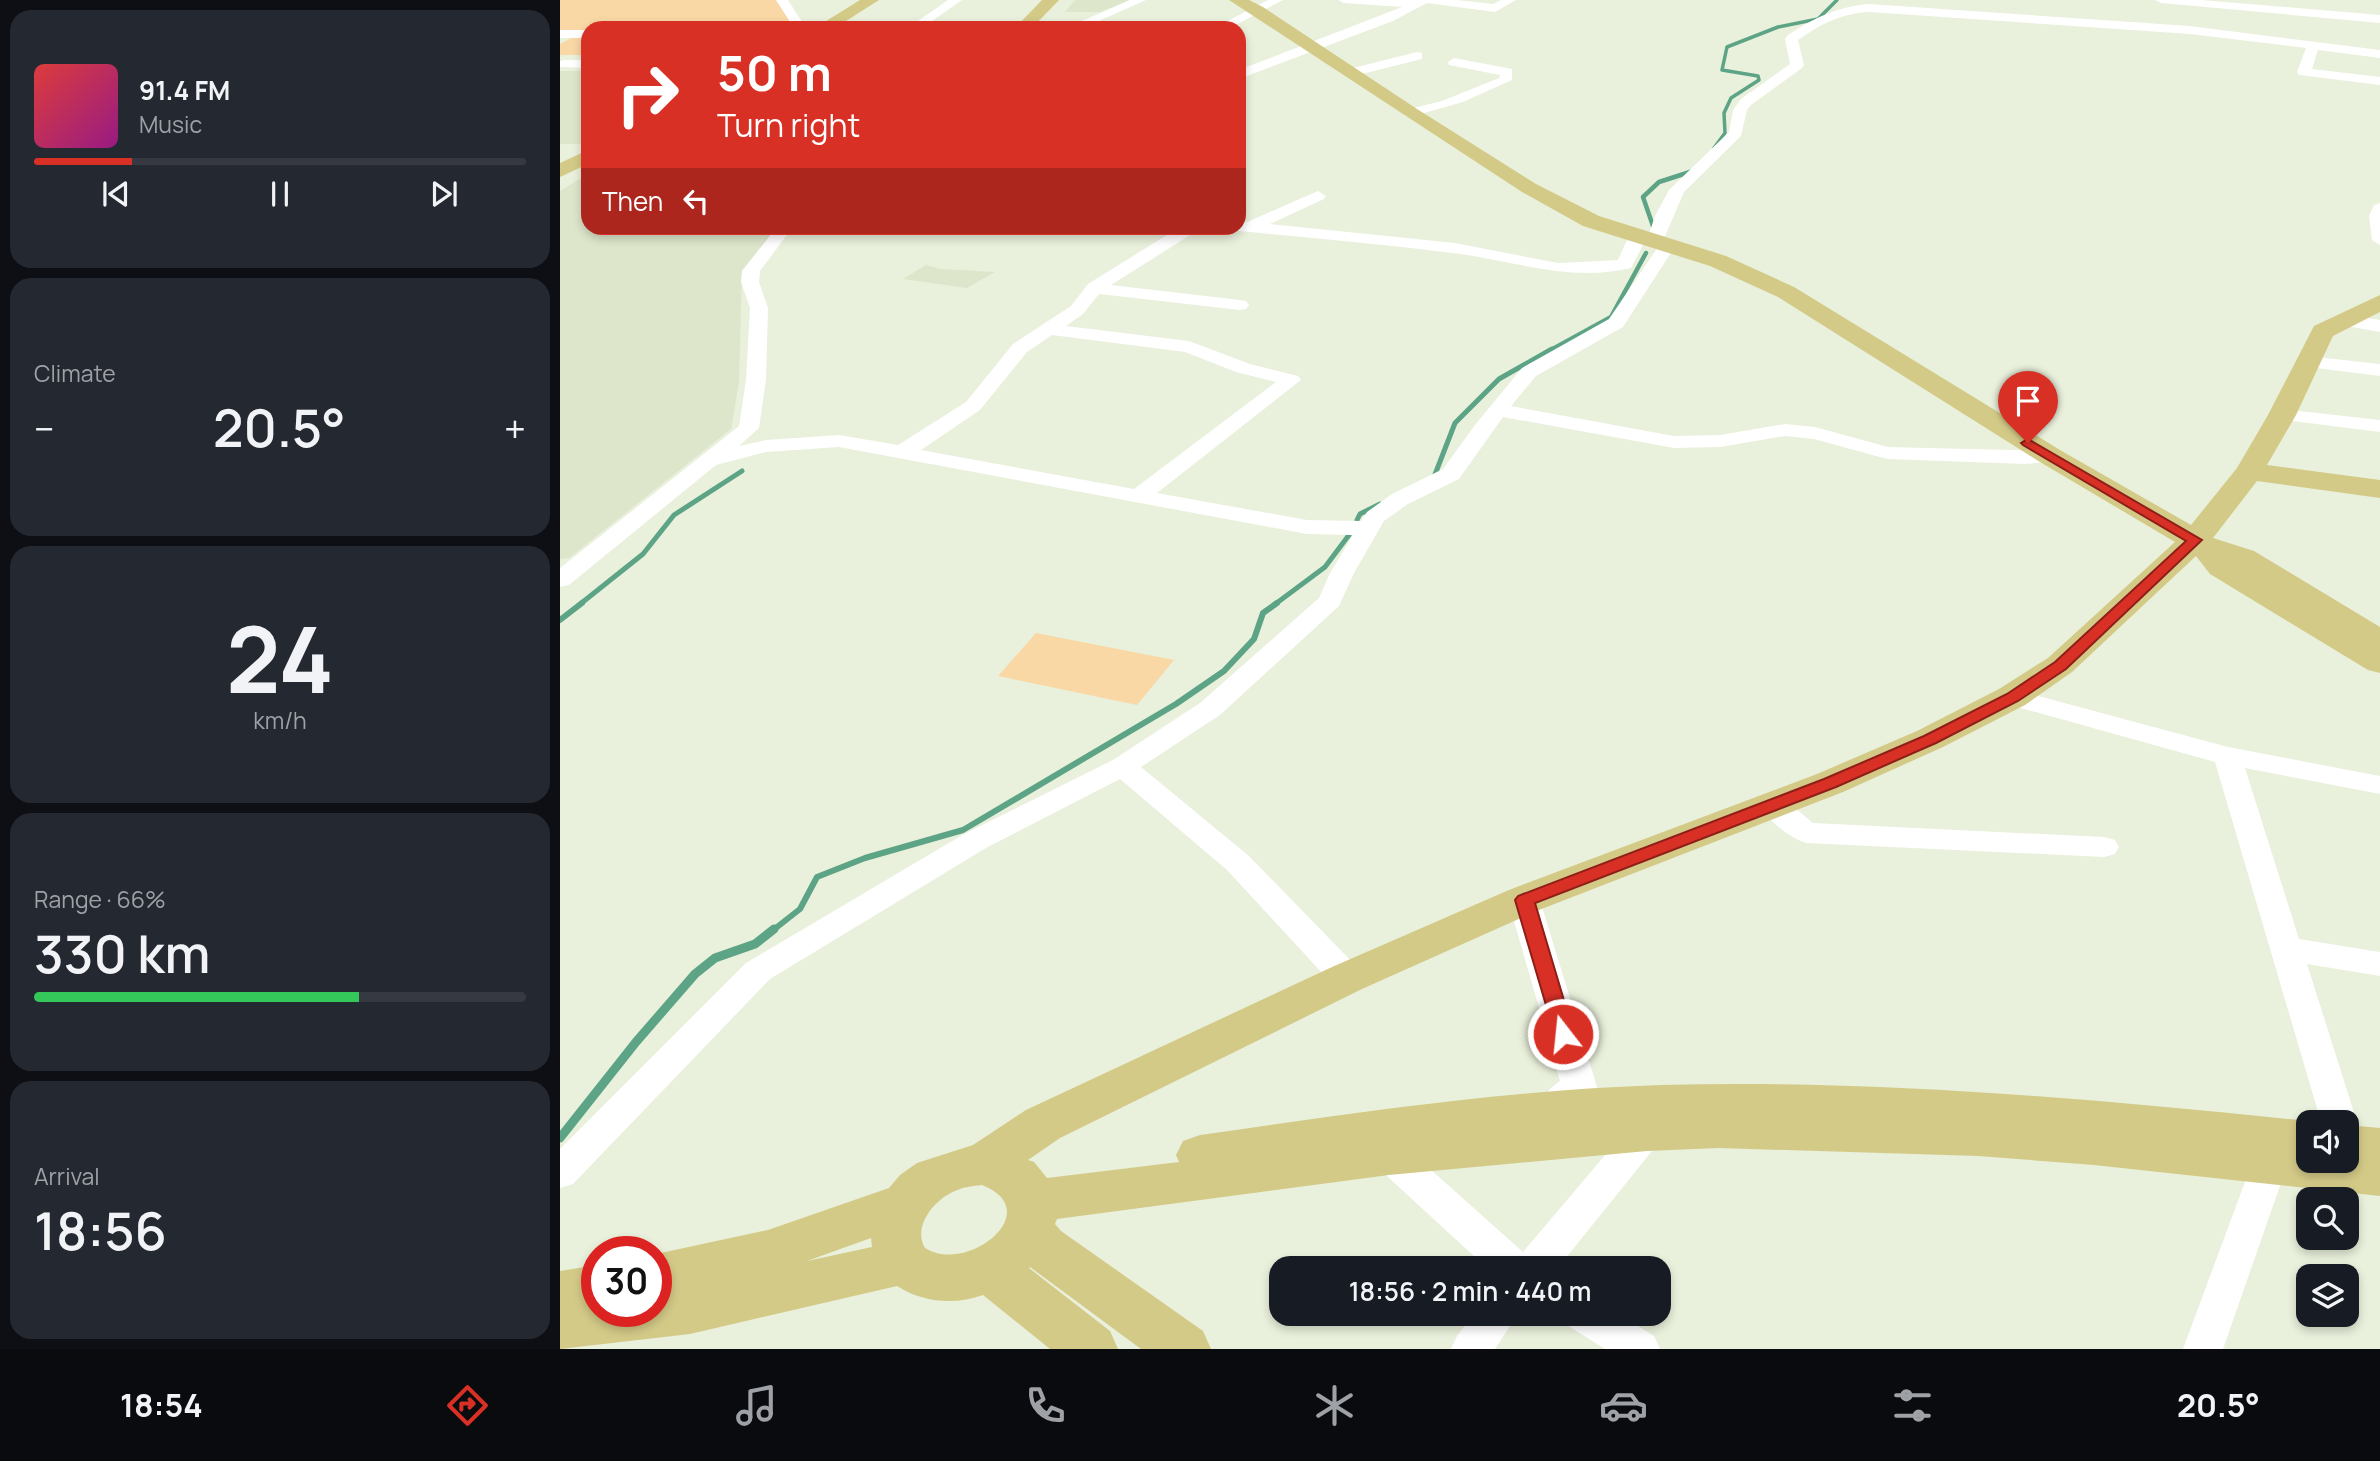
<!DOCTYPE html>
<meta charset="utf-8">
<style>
:root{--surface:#171b24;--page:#242831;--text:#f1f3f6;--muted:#9ea1a6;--line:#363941;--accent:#d93025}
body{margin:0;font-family:Manrope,sans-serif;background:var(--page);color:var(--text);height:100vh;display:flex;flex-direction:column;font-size:26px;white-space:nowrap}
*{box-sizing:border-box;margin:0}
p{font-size:23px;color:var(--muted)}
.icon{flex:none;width:38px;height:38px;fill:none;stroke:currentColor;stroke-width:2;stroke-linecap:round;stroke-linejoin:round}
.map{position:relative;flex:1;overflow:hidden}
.drawer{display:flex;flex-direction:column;gap:10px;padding:10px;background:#0d0f14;width:560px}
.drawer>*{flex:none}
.banner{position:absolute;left:21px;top:21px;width:665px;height:214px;border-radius:21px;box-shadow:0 4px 10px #0003;background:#d93025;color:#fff;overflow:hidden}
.tools{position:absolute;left:1736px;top:1110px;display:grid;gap:14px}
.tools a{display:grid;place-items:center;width:63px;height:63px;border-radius:14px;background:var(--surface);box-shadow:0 4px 10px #0003;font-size:35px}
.speed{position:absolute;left:21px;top:1236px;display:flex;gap:14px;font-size:35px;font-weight:700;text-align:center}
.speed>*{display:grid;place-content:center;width:91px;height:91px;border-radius:50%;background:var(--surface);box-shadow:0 4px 10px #0003;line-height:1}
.speed .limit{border:10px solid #d22;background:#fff;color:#111}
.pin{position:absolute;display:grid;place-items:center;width:60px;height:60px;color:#fff;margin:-72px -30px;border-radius:50% 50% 50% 0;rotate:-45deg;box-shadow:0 0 7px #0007}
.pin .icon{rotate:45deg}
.me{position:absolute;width:77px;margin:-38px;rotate:344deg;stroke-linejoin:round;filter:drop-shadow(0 0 5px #0008)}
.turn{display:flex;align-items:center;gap:24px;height:147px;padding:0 21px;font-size:32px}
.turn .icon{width:91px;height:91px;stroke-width:2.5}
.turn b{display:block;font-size:49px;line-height:60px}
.then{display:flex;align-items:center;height:66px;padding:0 21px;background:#0003;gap:14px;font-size:26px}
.big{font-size:52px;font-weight:600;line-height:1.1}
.drawer .widget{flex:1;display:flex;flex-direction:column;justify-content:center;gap:10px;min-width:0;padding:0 24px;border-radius:21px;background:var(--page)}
.drawer .dial{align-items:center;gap:0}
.dial b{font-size:91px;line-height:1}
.song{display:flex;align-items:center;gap:21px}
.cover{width:84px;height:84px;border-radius:10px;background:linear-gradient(135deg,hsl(0 70% 55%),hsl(310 70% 35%))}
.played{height:7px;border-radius:4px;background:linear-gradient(90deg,var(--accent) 20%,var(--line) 20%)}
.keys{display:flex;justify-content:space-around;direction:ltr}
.heat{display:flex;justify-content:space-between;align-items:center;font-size:38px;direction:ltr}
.charge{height:10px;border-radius:5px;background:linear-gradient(90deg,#34c759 66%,var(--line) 0)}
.trip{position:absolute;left:709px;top:1256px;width:402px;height:70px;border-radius:21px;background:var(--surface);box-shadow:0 4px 10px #0003;font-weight:600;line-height:70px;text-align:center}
.menu{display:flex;height:112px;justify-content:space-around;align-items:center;background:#090b0e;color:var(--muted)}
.menu .icon{width:49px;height:49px}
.menu .active{color:var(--accent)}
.menu b{font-size:32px;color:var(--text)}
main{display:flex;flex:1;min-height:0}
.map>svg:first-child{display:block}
</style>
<main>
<section class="drawer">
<div class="widget">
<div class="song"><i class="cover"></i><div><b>91.4 FM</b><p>Music</p></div></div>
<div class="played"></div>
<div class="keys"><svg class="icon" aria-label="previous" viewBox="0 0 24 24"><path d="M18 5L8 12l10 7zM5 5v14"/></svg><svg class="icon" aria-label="pause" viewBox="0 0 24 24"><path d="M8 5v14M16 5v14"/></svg><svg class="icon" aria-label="next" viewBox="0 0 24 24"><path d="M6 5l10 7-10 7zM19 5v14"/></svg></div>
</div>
<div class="widget"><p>Climate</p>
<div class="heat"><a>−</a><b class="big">20.5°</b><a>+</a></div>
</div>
<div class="widget dial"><b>24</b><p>km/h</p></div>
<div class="widget"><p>Range · 66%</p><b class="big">330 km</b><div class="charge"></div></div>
<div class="widget"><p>Arrival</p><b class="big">18:56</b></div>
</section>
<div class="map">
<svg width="1820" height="1349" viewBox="0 0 1820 1349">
<rect width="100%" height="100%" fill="#e9f0db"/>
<path fill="#dde6cb" d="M515 0H570L540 12H505Z
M0 71H28V144H0Z
M28 174V228H217L182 271 179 382 171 429 9 558 0 559V191Z
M366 265 381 269 435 272 407 288 343 279Z"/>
<path fill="#f9d8a6" d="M0 0H216L235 28H28V33H0Z
M13 37H28V55H0V44Z
M476 633 614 660 577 705 438 676Z"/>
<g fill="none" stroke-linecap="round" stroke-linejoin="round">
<path stroke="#5ca485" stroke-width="3.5" d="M1154 148 1165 133 1164 113 1171 98 1199 80 1198 76 1162 70 1167 47 1218 27 1258 19 1277 0"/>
<path stroke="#5ca485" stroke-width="4.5" d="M1093 226 1083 197 1099 182 1133 171
M989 351 1051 317 1086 253"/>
<path stroke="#5ca485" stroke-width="5" d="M874 477 895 423 939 379 992 349
M797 520 800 514 820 504
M19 605 83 554 114 515 182 471
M714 605 765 567 789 535"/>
<path stroke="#5ca485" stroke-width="6" d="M0 620 22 603
M212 931 240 909 257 877 305 858 403 830 616 704 664 671 694 639 703 613 717 603"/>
<path stroke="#5ca485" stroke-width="9" d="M0 1138 76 1042 135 974 155 958 195 944 214 929"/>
<path fill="#fff" fill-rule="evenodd" d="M216 0H228L246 28H234Z
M388 0H402L362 28H348Z
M570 0H586L523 28H506Z
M708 0H723L670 28H654Z
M778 0H897L933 4 941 0H956L935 12 867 3 833 21 679 79V70L842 7 784 3Z
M1595 0H1641L1820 15V23L1601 3Z
M1309 4 1630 26 1820 50V58L1758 50 1752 69 1820 77V85L1739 75 1737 72 1746 48 1630 34 1309 12C1282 13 1259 25 1238 40L1244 65 1242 68 1191 105 1187 110 1181 136 1124 192 1103 241H1114L1116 245 1063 327 976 376 951 406 1114 436 1160 435 1225 424 1255 427 1328 447 1498 451 1501 456 1498 461 1465 464 1327 459 1254 439 1225 436 1160 447 1114 448 943 417 899 479 848 504 824 521 794 573 779 606 660 715 581 767 689 856 799 969 803 978 799 987 787 990 775 987 667 870 560 779 426 848 210 979 13 1184 0 1188V1149L186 963 404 834 553 760 640 703 759 598 770 573 793 535 747 534 279 447 206 452 156 465 9 585 0 587V568L179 426 186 380 190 308 181 282 182 271 216 228H232L200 271 199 282 208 308 206 380 199 428 179 446 206 440 279 435 338 445 406 402 453 344 511 306 528 284 618 228H637L635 232 551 285 680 300 686 301 689 305 686 309 680 310 539 294 523 314 506 326 629 341 690 364 738 376 741 380 597 493 747 520 801 521 807 512 832 494 883 469 915 425 962 368 1049 319 1100 244H1089L1087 240 1095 216 1109 190 1169 132 1173 110 1181 99 1230 64 1225 39 1227 36C1251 19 1279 6 1309 4ZM492 335 625 352 676 372 716 382 574 489 361 450 420 410 467 352Z
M278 22 323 24 329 28H273L274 23Z
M0 30H28V38H0Z
M857 52 862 53V59L790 77 783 73 785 70Z
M894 58 952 69V80L903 102 850 117 845 116V110L882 101 939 78 940 75 889 65 888 62Z
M4 60H28V68L0 67V61Z
M758 191 766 196 764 199 710 224 895 243 998 263 1058 260 1065 244 1073 233H1085L1087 237 1071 268C1009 283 953 260 892 253 821 244 750 238 679 231L672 228H679V221L687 222Z
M1820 203V245L1812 240 1809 216 1814 205Z
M1782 314 1820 320V332L1775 324 1773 320Z
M1747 356 1820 364V376L1740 366 1737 362 1740 358Z
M1722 409 1820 420V432L1715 419 1712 415 1715 411Z
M1452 689 1668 747 1820 776V794L1685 768 1739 939 1820 952V976L1747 964 1797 1122 1792 1132 1787 1134V1122H1761L1655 762 1443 703 1439 697 1443 691Z
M1213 796 1223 798 1253 823 1544 837 1555 840 1559 847 1555 854 1544 857 1246 843C1229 838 1208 820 1198 805L1203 798Z
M964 889 975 892 980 900 1037 1087 1031 1097 1018 1106V1116L1013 1126 1000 1130 987 1126C977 1107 982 1093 1000 1081L948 900 953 892Z
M1087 1116 1100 1121 1105 1131 1100 1141 997 1269H928L816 1166 811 1155 816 1144 829 1140 842 1144 963 1252 1074 1121Z
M1710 1148 1723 1152 1728 1163 1663 1349H1623L1692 1163 1697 1152Z
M914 1314H958L935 1349H891L897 1336Z
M1004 1314H1059L1094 1336 1100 1349H1045L1010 1327Z"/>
<path fill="#d4ca88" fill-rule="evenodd" d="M300 0H319L275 28H255Z
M482 0H499L472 28H455Z
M669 0H689L703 7 857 109 976 184 1039 216 1166 256 1234 287 1500 450 1631 525 1677 468 1708 415 1754 326 1820 295V312L1773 336 1736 415 1707 465 1820 480V498L1697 481 1653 538 1694 551 1820 627V673L1808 670 1650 574 1636 556 1512 672 1465 705 1383 747 1283 792 979 910 802 989 500 1138 468 1160 474 1162 487 1178 619 1162 616 1155 623 1141 640 1135C793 1113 946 1090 1101 1085 1317 1079 1533 1099 1748 1121V1160H1787V1125L1820 1128V1196L1534 1165 1418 1156 1159 1148 1087 1151 829 1175 497 1219 495 1224 501 1231 643 1331 651 1349H581L470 1267 469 1268 550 1331 558 1349H490L423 1295C396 1305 363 1303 337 1286L130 1334 0 1349V1271L37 1265V1311H96V1254L208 1230 329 1188 340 1175 357 1163 413 1145 466 1110 772 967 949 890 1257 774 1357 731 1439 689 1488 658 1615 542 1480 462 1218 297 1150 266 1023 226 962 192ZM422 1185C488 1211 407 1275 365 1248 352 1226 375 1199 395 1191 403 1187 413 1186 422 1185ZM311 1238 312 1247 247 1261Z
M28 150V164L0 177V163Z"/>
</g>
<path fill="#d93025" stroke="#8d1f18" stroke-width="2" d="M1468 439 1642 540 1506 669 1458 701 1376 743 1276 787 975 903 1014 1034 1011 1039 1003 1041 996 1039 955 900 958 896 1264 779 1364 736 1447 694 1495 662 1626 541 1463 445 1461 443Z"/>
</svg>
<div class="tools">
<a><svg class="icon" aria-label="sound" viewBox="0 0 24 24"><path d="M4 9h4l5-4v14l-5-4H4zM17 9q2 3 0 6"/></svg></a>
<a><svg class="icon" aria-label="search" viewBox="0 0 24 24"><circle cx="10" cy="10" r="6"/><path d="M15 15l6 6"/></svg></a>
<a><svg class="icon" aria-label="layers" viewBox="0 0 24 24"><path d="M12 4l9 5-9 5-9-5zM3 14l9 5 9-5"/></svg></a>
</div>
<div class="speed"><div class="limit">30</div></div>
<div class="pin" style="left:1468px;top:443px;background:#d93025"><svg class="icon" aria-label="arrive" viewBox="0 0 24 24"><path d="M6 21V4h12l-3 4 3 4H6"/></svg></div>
<svg class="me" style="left:1003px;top:1034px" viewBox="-20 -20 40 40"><circle r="17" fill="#d93025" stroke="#fff" stroke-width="3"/><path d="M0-11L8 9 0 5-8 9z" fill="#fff"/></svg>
<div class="trip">18:56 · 2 min · 440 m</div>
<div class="banner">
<div class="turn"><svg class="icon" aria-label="right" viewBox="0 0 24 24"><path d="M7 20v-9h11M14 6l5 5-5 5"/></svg><div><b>50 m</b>Turn right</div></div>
<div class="then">Then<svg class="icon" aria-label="left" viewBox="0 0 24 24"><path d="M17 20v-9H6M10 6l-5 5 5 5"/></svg></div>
</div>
</div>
</main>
<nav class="menu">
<b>18:54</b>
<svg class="icon active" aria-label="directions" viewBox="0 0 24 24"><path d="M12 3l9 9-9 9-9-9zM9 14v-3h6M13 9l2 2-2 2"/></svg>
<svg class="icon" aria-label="music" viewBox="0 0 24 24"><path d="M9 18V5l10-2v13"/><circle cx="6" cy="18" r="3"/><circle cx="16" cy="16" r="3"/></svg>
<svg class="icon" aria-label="phone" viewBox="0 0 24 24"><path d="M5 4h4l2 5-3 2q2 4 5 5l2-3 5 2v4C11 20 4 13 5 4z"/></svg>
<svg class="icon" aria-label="climate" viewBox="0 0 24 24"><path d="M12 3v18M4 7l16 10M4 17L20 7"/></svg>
<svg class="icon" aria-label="car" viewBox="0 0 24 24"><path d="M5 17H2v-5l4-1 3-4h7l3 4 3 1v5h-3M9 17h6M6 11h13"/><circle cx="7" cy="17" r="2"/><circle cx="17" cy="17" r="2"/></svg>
<svg class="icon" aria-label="filters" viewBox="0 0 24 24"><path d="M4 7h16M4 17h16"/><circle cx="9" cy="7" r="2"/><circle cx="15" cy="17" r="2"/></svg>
<b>20.5°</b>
</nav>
